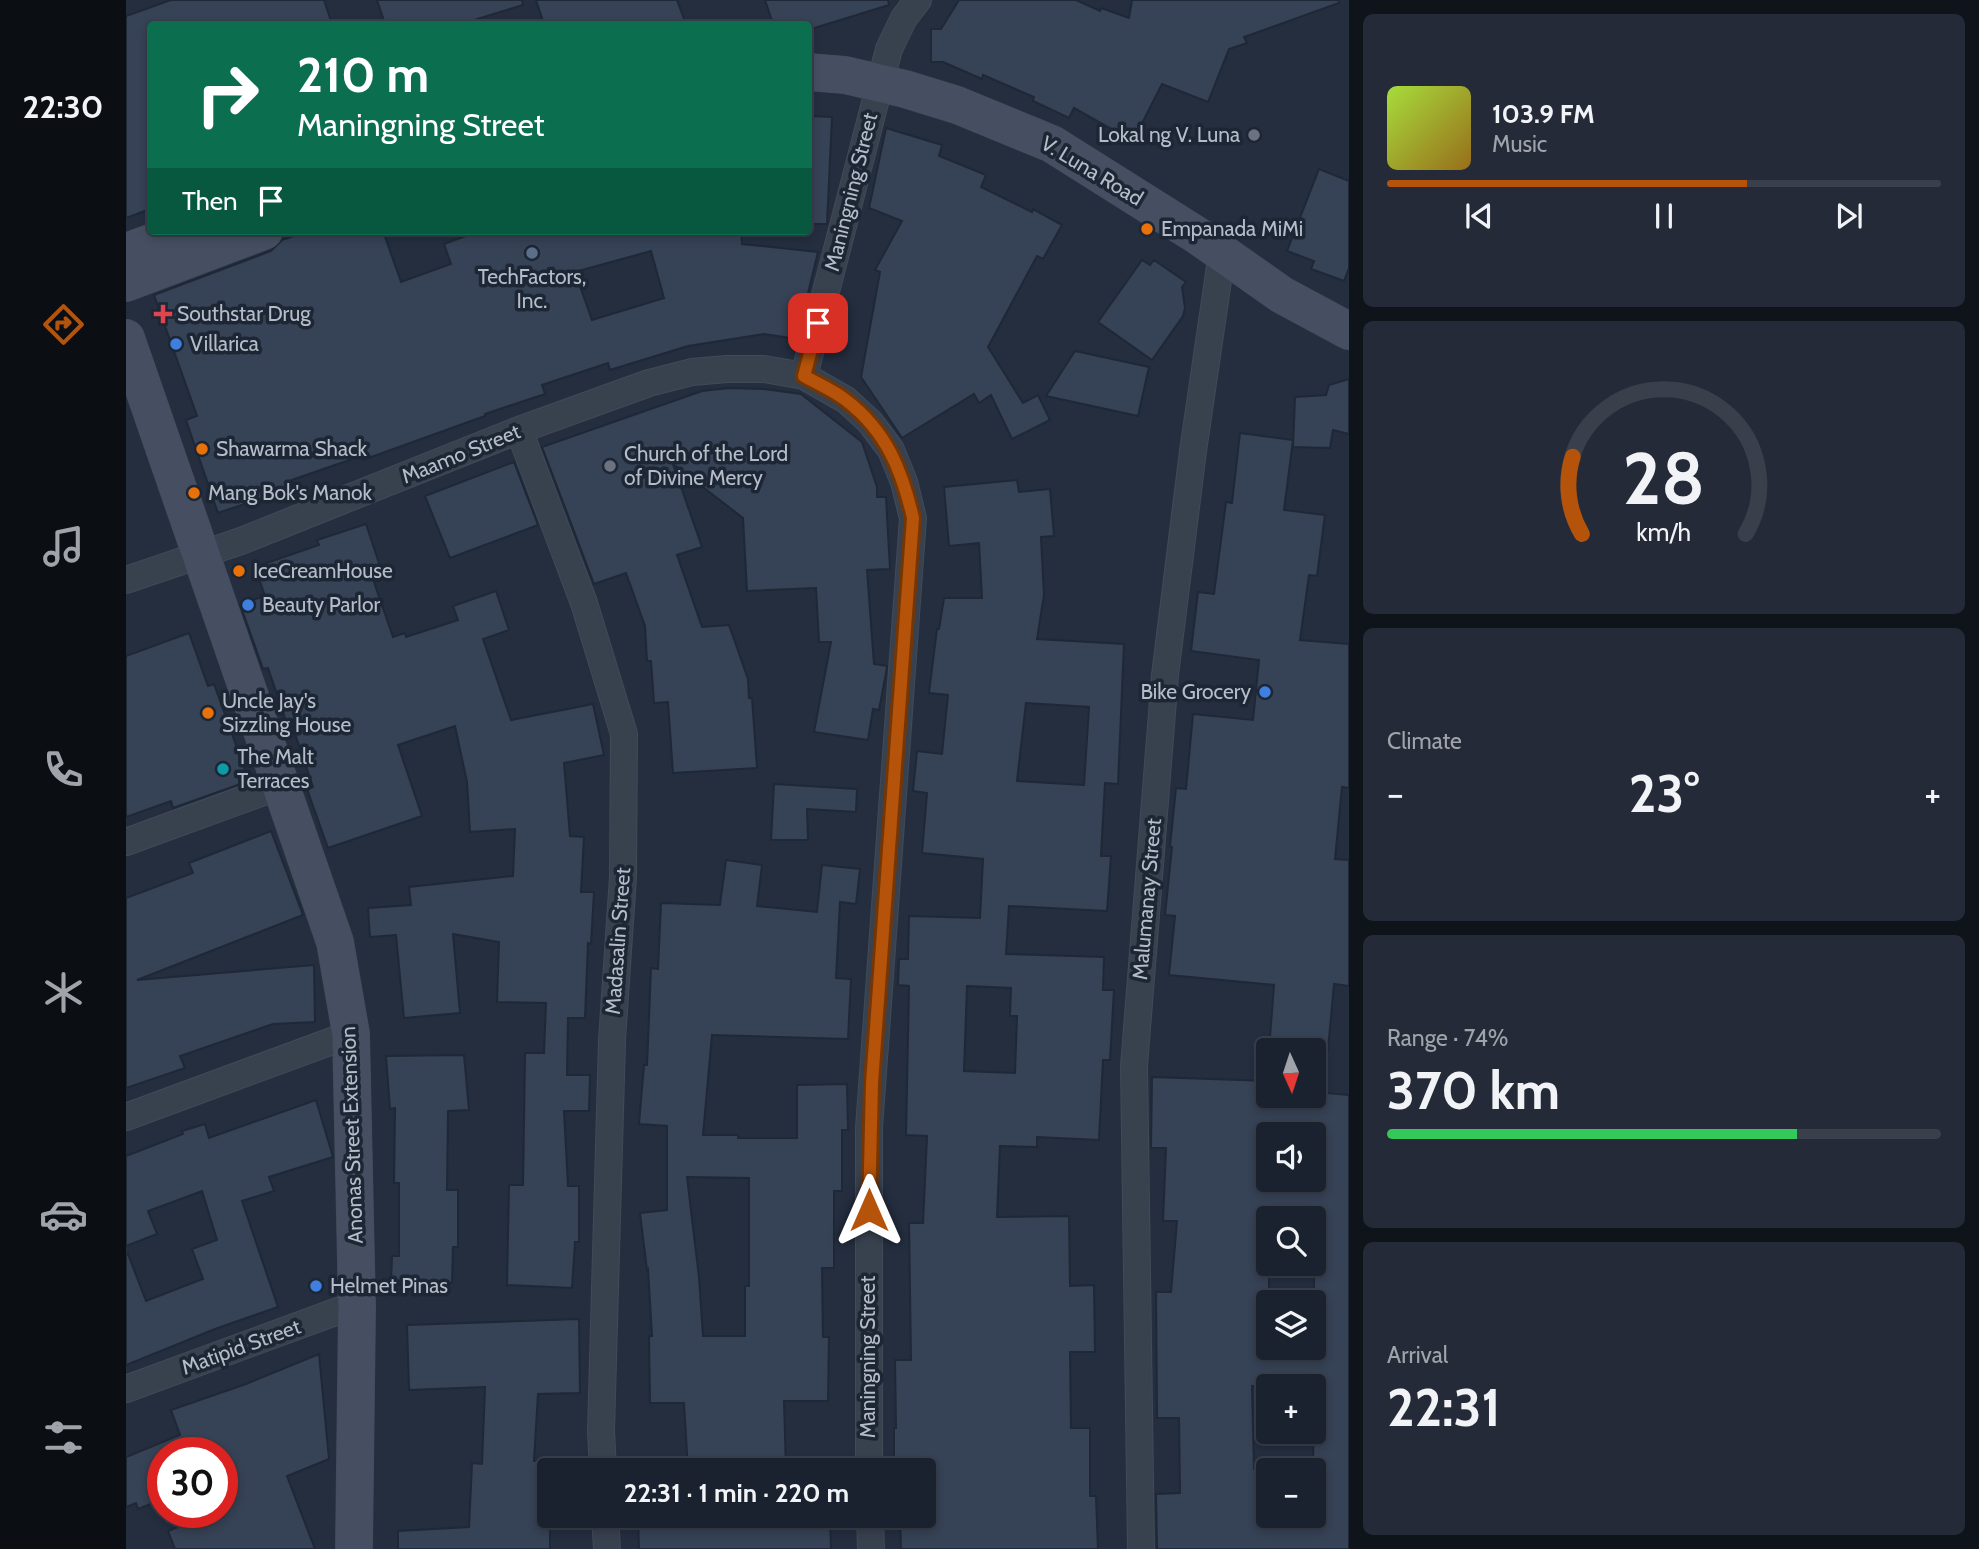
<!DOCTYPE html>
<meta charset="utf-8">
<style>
:root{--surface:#1b222f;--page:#242a37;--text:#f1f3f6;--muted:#a0a4aa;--line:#393f4b;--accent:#b45309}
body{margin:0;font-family:Cabin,sans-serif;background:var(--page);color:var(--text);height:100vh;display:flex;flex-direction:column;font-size:26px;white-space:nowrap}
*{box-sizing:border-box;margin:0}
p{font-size:23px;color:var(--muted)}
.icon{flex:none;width:38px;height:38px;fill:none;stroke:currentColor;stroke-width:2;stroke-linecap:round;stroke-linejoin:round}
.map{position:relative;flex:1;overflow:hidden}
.sheet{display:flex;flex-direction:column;gap:14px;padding:14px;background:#0f131a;width:630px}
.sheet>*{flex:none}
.banner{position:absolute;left:21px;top:21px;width:665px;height:214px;border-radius:7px;box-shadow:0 4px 10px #0003,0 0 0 2px var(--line);background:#0b6e4f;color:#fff;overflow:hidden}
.needle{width:46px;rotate:177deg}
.tools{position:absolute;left:1130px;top:1038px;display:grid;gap:14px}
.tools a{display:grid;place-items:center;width:70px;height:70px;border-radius:7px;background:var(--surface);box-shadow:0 4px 10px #0003,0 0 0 2px var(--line);font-size:35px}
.speed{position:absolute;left:21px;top:1437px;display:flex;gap:14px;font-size:35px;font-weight:700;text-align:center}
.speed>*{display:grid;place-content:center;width:91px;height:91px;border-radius:50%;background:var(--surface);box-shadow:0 4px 10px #0003,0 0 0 2px var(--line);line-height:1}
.speed .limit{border:10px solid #d22;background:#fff;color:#111}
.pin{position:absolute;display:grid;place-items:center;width:60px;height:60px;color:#fff;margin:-30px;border-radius:14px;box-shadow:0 4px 10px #0006}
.me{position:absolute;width:77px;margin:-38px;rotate:0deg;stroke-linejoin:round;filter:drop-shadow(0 0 5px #0008)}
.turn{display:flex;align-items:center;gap:24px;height:147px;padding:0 35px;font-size:32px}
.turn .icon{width:91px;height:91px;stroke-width:2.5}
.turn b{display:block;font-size:49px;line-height:60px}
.then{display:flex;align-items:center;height:66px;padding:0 35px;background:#0003;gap:14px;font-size:26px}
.big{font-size:52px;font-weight:700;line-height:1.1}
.sheet .card{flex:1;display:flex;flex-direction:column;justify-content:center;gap:10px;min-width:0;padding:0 24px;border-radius:10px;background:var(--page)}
.sheet .dial{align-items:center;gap:0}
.dial svg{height:182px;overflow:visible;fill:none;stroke:var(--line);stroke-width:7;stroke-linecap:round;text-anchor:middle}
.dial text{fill:var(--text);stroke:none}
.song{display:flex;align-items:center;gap:21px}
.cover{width:84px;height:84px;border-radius:10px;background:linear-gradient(135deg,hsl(80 70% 55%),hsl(40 70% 35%))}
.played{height:7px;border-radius:4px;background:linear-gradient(90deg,var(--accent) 65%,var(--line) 65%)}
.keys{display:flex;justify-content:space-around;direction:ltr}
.heat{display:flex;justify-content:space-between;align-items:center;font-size:38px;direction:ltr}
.charge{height:10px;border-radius:5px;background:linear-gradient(90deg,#34c759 74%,var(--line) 0)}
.trip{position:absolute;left:411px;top:1458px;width:399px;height:70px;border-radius:7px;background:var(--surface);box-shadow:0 4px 10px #0003,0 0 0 2px var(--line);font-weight:700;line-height:70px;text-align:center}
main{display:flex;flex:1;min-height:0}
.dock{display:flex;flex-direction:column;width:126px;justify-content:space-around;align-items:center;background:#0b0e13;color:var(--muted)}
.dock .icon{width:49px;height:49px}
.dock .current{color:var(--accent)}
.dock b{font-size:32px;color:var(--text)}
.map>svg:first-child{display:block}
</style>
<main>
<nav class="dock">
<b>22:30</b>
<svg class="icon current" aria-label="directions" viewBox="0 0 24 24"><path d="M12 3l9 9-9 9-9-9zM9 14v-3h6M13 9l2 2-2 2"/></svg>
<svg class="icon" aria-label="music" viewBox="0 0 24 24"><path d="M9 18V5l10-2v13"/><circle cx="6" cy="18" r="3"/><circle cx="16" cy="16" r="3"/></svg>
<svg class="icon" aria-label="phone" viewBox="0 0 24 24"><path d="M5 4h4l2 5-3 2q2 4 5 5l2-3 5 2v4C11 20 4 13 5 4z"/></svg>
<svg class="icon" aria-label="climate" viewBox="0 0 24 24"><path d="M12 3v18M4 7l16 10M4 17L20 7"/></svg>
<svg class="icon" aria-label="car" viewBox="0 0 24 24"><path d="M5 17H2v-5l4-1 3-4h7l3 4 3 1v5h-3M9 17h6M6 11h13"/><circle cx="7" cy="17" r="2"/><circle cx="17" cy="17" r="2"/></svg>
<svg class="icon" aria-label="filters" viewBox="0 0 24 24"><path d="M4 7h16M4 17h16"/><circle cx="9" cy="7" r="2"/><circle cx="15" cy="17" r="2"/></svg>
</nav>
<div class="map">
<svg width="1223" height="1549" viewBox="0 0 1223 1549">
<rect width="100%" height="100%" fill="#242e3f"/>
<path fill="#364255" stroke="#1f2836" stroke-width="2" fill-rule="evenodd" d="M45 0H198L206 24H24V209L0 218V16Z
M251 0H396L397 5 335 24H259Z
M410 0H551L560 24H418Z
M639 0H762L763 5 682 30V24H647Z
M833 0H950L974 11 975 8 1003 18 1006 0H1212L1213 3 1118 37 1121 43 1103 49 1082 102 1036 84 1007 141 948 108 943 118 907 101 908 97 857 75 856 79 817 62H805V29H815Z
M682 116 706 117 701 224H682Z
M760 128 816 145 813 156 860 175 855 187 906 212 907 209 936 225 917 259 911 256 862 347 897 403 912 395 924 420 886 439 865 395 853 403 848 394 776 438 735 377 754 272 749 270 776 221 743 208Z
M1193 169 1223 181V268L1218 281 1185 269 1188 261 1161 251Z
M182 231H257L275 282 325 264 318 244 353 231H615L616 244 692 252 671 339 638 334 562 346 484 370 482 363 416 385 419 394 359 414V416L237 460 235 456 166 480 168 487 92 513 60 420 71 416 28 295 145 251 156 240ZM525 251 538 298 466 320 449 272Z
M1016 260 1024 265 1028 260 1060 282 1056 287 1059 308 1057 316 1026 360 972 322Z
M949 351 1023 367 1012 416 920 396Z
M1223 379V434L1207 430 1204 448 1167 447 1169 397 1200 395 1203 385Z
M603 388 638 389 675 394 736 442 751 487V497H760L764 569 741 570 748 664 761 666 760 673 753 710 747 709 742 740 688 732 705 642H693L690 588 621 591 617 518 547 464 576 547 551 555 576 627 603 625 622 679 623 698H626L631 768 547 773 542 702 528 703 525 661H521L519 626 500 573 468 584 416 447 576 391Z
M1114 433 1167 440 1158 510 1199 515 1191 576 1183 575 1174 640 1223 644V788L1216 787 1209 859 1223 860V986L1208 984 1202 1050H1143L1148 985 1043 975 1049 916 1039 915 1046 847 1044 846 1050 788 1060 789 1067 714 1127 720 1133 660 1065 651 1072 592 1088 594 1100 502 1106 503Z
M388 462 412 525 324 558 299 496Z
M891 480 893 492 924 489 928 536 915 537 918 595 911 639 998 644 992 784 979 783 975 856H985L981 911 883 906 880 954 978 957 977 990H988L984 1060H977L973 1140 911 1137V1147L874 1146 871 1217 943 1216 944 1286 968 1285 969 1352H944L945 1428H964V1496H970L972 1549H775L774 1516H798V1470H768V1428H770L769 1360H785L783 1223H797L801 1136 780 1135 783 986 772 985 773 959H782L783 916 854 918 857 859 796 853 801 793 787 791 791 751 816 754 822 695 803 693 811 629H813L818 598H856L853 543 823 546 818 487ZM900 703 963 707 958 785 891 781ZM841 986 885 988 884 1016H891L889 1073 838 1071Z
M240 524 258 578 248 582 267 637 279 633 280 637 332 620 327 606 370 591 383 630 357 639 385 720 467 704 478 755 438 763 444 836 458 837 455 892H468L465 944 462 943 459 1018H442L441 1075H464L463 1111H438L442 1186H453V1242H449L446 1288 381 1285 383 1185H397L399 1053H418L420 1003 371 1002 373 942 327 934 334 1013 278 1018 270 935 244 937 242 908 285 905 283 887 387 876 389 829 344 832 341 782 329 726 272 745 296 816 202 848 181 789 187 787 166 725 162 727 142 668 137 669 114 604 139 596 129 567 193 545 191 540Z
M63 633 82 686 88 684 123 781 47 808 45 801 0 817V656Z
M648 784 731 789 730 812 681 809 682 840H645Z
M145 831 177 915 11 980 188 965 189 1022 147 1024 54 1056 59 1068 0 1088V898L67 873 63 863Z
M600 860 636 865 631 906 691 912 696 865 734 869 730 904 714 902 710 978 725 979 722 1039 586 1035 577 1135H612V1138H671V1085L721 1084 722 1130H716V1191H708V1268H696L697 1337H703L702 1401H658L660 1470H562L558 1403H524L523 1336H526L522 1269 521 1270 514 1213 541 1210V1126L513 1124 518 1065H521L525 968 532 969 535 903 594 905ZM561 1177 623 1178V1286H619V1336H577L573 1277Z
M338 1055 343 1110 322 1111 321 1190H332V1247H327L326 1283 265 1281 266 1256H273V1183H268L269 1108 264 1109 260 1056Z
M1026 1077 1143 1081V1096H1188V1092L1223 1095V1549H1031L1030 1494 1054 1493 1053 1418H1031L1030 1292H1045L1051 1221H1037L1040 1148H1025ZM1143 1134H1188V1180H1143ZM1143 1218H1188V1348H1143ZM1126 1386H1188L1187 1470H1190V1516H1143V1470L1128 1469Z
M190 1100 207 1157 143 1177 148 1191 116 1201 152 1307 89 1329 0 1365V1255L2 1254 20 1301 77 1279 66 1249 91 1240 76 1191 22 1211 31 1234 0 1246V1156L57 1134 56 1131 79 1124 83 1138Z
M453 1319 454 1393 412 1394 408 1461 424 1460V1549H272V1531L343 1527 346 1463 356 1464 359 1387 283 1390 281 1325Z
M193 1354 203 1459 161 1476 189 1549H49L42 1531 89 1512H96V1452H37V1499L12 1509 10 1503 0 1507V1457L54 1435 45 1410 120 1384Z
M512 1516H704L705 1549H513Z"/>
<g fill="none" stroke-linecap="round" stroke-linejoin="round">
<defs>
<path id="street" d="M678 376 763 49 778 18 792 0
M393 430 458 603 498 734 497 877 486 1040 475 1431 477 1470
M0 580 115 541 393 430 523 383 566 372 601 369H638L678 376 720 400 744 422 765 450 778 482 787 518 743 1128V1470
M0 842 154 786
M0 1117 225 1034
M0 1389 212 1311 231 1307
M479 1516 481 1549
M744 1516 745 1549
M1015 1549 1008 1066 1039 675 1067 451 1096 253"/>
<path id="secondary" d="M682 72 719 75 779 89 831 105 926 144 1072 236 1156 295 1223 331
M0 252 56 231
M0 283 138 231
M0 338 209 942 225 1034 231 1307 228 1549"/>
</defs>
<use href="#street" stroke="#424a58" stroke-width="28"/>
<use href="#secondary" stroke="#424a58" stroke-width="38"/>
<use href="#street" stroke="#38414e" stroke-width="26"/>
<use href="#secondary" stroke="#464f61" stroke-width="37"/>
</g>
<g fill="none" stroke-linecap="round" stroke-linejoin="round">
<defs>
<path id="route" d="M692 323 678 376C692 384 709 391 721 401 761 432 776 471 787 518L746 1083 743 1210"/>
</defs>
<use href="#route" stroke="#753606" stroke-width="18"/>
<use href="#route" stroke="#b45309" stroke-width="12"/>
</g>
<g fill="#6b7280" stroke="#1d2634" stroke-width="2.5">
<circle cx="1128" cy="135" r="7"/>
<circle cx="484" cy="466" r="7"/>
</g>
<g fill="#e8710a" stroke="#1d2634" stroke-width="2.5">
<circle cx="1021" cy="229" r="7"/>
<circle cx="76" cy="449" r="7"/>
<circle cx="68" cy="493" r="7"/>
<circle cx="113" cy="571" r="7"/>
<circle cx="82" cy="713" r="7"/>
</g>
<circle fill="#5c6f8a" stroke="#1d2634" stroke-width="2.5" cx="406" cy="253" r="7"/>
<path fill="#e0444e" stroke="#1d2634" stroke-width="2.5" d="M33.5 303.5h7v7h7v7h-7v7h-7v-7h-7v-7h7z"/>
<g fill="#3f7fe0" stroke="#1d2634" stroke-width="2.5">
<circle cx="50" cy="344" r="7"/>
<circle cx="122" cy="605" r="7"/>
<circle cx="1139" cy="692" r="7"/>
<circle cx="190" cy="1286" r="7"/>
</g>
<circle fill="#0f9aa8" stroke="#1d2634" stroke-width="2.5" cx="97" cy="769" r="7"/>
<g text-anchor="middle" stroke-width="7" stroke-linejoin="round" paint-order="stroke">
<g font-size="21" fill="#b5bcc9" stroke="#1d2634" text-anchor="start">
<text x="1114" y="142" text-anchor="end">Lokal ng V. Luna</text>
<text x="1035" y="236">Empanada MiMi</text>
<text x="406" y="284" text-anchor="middle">TechFactors,<tspan x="406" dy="24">Inc.</tspan></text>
<text x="51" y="321">Southstar Drug</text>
<text x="64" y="351">Villarica</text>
<text x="90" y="456">Shawarma Shack</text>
<text x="498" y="461">Church of the Lord<tspan x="498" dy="24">of Divine Mercy</tspan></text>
<text x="82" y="500">Mang Bok's Manok</text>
<text x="127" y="578">IceCreamHouse</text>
<text x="136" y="612">Beauty Parlor</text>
<text x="1125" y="699" text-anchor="end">Bike Grocery</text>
<text x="96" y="708">Uncle Jay's<tspan x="96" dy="24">Sizzling House</tspan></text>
<text x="111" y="764">The Malt<tspan x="111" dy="24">Terraces</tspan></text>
<text x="204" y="1293">Helmet Pinas</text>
</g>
<g font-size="21" fill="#b5bcc9" stroke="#1d2634">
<text transform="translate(966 171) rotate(31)" y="7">V. Luna Road</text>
<text transform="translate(725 192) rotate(-76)" y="7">Maningning Street</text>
<text transform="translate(335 454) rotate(-22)" y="7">Maamo Street</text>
<text transform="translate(1021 899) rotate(-85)" y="7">Malumanay Street</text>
<text transform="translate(492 941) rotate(-86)" y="7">Madasalin Street</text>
<text transform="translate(226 1135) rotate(-92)" y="7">Anonas Street Extension</text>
<text transform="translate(115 1347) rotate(-20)" y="7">Matipid Street</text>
<text transform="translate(742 1357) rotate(-90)" y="7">Maningning Street</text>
</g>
</g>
</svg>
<div class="tools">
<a><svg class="needle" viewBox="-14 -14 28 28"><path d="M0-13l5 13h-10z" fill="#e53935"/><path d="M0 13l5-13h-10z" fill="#a0a4aa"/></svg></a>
<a><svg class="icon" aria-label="sound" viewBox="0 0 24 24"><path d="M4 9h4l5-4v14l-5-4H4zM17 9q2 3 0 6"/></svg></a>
<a><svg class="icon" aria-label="search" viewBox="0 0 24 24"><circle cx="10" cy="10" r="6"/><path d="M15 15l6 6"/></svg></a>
<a><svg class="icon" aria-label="layers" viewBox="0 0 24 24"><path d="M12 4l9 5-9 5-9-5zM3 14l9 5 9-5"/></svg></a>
<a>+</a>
<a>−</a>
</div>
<div class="speed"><div class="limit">30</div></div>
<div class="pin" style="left:692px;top:323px;background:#d93025"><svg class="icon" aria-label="arrive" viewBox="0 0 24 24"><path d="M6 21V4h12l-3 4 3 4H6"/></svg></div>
<svg class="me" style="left:743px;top:1210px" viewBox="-20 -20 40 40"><path d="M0-17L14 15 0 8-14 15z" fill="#b45309" stroke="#fff" stroke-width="4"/></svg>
<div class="trip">22:31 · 1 min · 220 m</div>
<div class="banner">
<div class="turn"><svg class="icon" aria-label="right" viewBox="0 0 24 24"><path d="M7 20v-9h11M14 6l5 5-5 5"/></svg><div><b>210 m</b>Maningning Street</div></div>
<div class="then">Then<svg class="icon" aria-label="arrive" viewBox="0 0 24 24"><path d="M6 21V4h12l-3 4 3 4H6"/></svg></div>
</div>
</div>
<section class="sheet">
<div class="card">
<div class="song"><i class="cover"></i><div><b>103.9 FM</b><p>Music</p></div></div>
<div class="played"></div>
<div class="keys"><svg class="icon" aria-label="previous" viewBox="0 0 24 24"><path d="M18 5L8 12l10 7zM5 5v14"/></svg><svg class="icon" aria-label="pause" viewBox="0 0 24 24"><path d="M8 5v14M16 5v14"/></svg><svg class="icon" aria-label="next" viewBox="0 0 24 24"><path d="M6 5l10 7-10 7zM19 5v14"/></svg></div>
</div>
<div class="card dial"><svg viewBox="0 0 100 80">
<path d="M14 69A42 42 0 1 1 86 69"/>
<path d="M14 69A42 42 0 0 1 10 35" stroke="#b45309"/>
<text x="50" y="56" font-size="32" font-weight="700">28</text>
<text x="50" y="72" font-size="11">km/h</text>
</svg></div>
<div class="card"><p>Climate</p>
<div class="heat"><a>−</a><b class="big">23°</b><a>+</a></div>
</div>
<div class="card"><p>Range · 74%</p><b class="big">370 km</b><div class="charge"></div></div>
<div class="card"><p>Arrival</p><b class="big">22:31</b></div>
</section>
</main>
